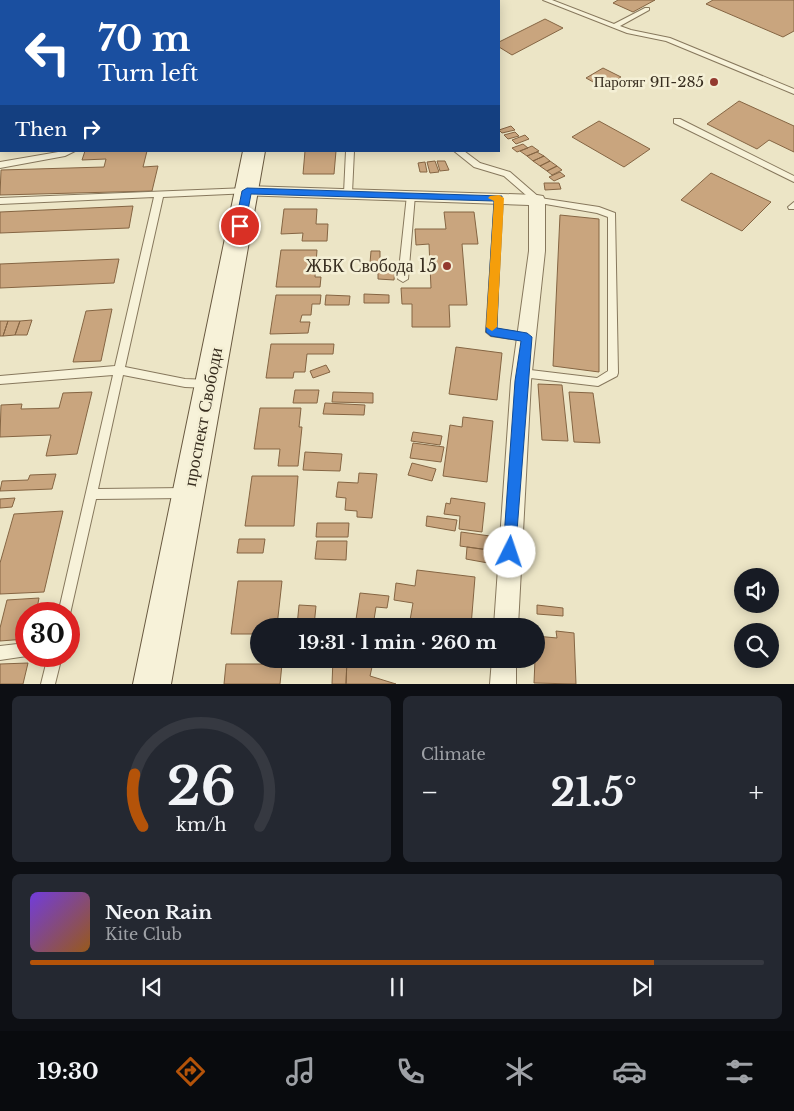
<!DOCTYPE html>
<meta charset="utf-8">
<style>
:root{--surface:#171b24;--page:#242831;--text:#f1f3f6;--muted:#9ea1a6;--line:#363941;--accent:#b45309}
body{margin:0;font-family:"Libre Baskerville",serif;background:var(--page);color:var(--text);height:100vh;display:flex;flex-direction:column;font-size:19px;white-space:nowrap}
*{box-sizing:border-box;margin:0}
p{font-size:16px;color:var(--muted)}
.icon{flex:none;width:28px;height:28px;fill:none;stroke:currentColor;stroke-width:2;stroke-linecap:round;stroke-linejoin:round}
.map{position:relative;height:684px;overflow:hidden}
.side{display:flex;flex-direction:column;gap:12px;padding:12px;background:#0d0f14;flex:1}
.side>*{flex:none}
.guide{position:absolute;left:0px;top:0px;width:500px;height:152px;box-shadow:0 2px 12px #0003;background:#1a4fa0;color:#fff;overflow:hidden}
.fabs{position:absolute;left:734px;top:568px;display:grid;gap:10px}
.fabs a{display:grid;place-items:center;width:45px;height:45px;border-radius:50%;background:var(--surface);box-shadow:0 2px 12px #0003;font-size:25px}
.speed{position:absolute;left:15px;top:602px;display:flex;gap:10px;font-size:25px;font-weight:700;text-align:center}
.speed>*{display:grid;place-content:center;width:65px;height:65px;border-radius:50%;background:var(--surface);box-shadow:0 2px 12px #0003;line-height:1}
.speed .limit{border:8px solid #d22;background:#fff;color:#111}
.pin{position:absolute;display:grid;place-items:center;width:42px;height:42px;color:#fff;margin:-21px;border:2px solid #fff;border-radius:50%;box-shadow:0 1px 5px #0007}
.me{position:absolute;width:55px;margin:-28px;rotate:4deg;stroke-linejoin:round;filter:drop-shadow(0 0 4px #0008)}
.turn{display:flex;align-items:center;gap:18px;height:105px;padding:0 15px;font-size:22px}
.turn .icon{width:65px;height:65px;stroke-width:2.5}
.turn b{display:block;font-size:35px;line-height:42px}
.then{display:flex;align-items:center;height:48px;padding:0 15px;background:#0003;gap:10px;font-size:19px}
.big{font-size:38px;font-weight:700;line-height:1.1}
.side .tile{flex:1;display:flex;flex-direction:column;justify-content:center;gap:8px;min-width:0;padding:0 18px;border-radius:8px;background:var(--page)}
.side .dial{align-items:center;gap:0}
.dial svg{height:130px;overflow:visible;fill:none;stroke:var(--line);stroke-width:7;stroke-linecap:round;text-anchor:middle}
.dial text{fill:var(--text);stroke:none}
.song{display:flex;align-items:center;gap:15px}
.cover{width:60px;height:60px;border-radius:8px;background:linear-gradient(135deg,hsl(260 70% 55%),hsl(30 70% 35%))}
.played{height:5px;border-radius:2px;background:linear-gradient(90deg,var(--accent) 85%,var(--line) 85%)}
.keys{display:flex;justify-content:space-around;direction:ltr}
.heat{display:flex;justify-content:space-between;align-items:center;font-size:28px;direction:ltr}
.side .tiles{flex:1;display:grid;gap:12px;grid-template-columns:1fr 1fr}
.tile:last-child{grid-column:span 2}
.trip{position:absolute;left:250px;top:618px;width:295px;height:50px;border-radius:25px;background:var(--surface);box-shadow:0 2px 12px #0003;font-weight:700;line-height:50px;text-align:center}
.menu{display:flex;height:80px;justify-content:space-around;align-items:center;background:#090b0e;color:var(--muted)}
.menu .icon{width:35px;height:35px}
.menu .active{color:var(--accent)}
.menu b{font-size:22px;color:var(--text)}
.map>svg:first-child{display:block}
</style>
<div class="map">
<svg width="794" height="684" viewBox="0 0 794 684">
<rect width="100%" height="100%" fill="#ece5c6"/>
<path fill="#c9a57e" stroke="#856543" d="M618 0H655L633 12 613 3Z
M713 0H794V31L783 37 706 4Z
M545 19 563 28 512 55 499 47V42Z
M603 68 621 77 604 88 586 78Z
M739 101 794 126V152L769 140 757 149 707 124Z
M599 121 650 149 624 167 572 137Z
M511 126 515 130 502 133 499 130Z
M515 132 519 136 508 139 504 135Z
M525 135 529 139 516 144 512 140Z
M523 144 528 148 517 152 512 148Z
M532 146 539 151 527 156 520 151Z
M85 151H147L143 167 158 166 152 191 0 195 1 170 104 167 106 159 82 160Z
M305 151H336L334 174H303Z
M537 152 544 156 533 161 527 156Z
M544 156 550 161 540 166 533 161Z
M435 161 439 172 430 173 427 162Z
M437 161H445L449 170 440 171Z
M550 161 557 166 547 171 540 166Z
M425 162 427 172H420L418 163Z
M557 166 562 170 552 175 547 171Z
M560 172 565 176 554 181 549 177Z
M711 173 771 202 742 231 681 200Z
M544 183H559L561 189 545 190Z
M133 206 129 228 0 233V212Z
M284 209H317L316 224H328L327 241H302L303 233 281 234Z
M444 212H474L478 244H462L467 305H449L450 327H412V304H402L401 288H431L429 244 416 245 415 229H446Z
M560 215 599 219V372L553 366Z
M281 250H317L315 277H321L320 287H276Z
M371 251H380V263H370Z
M119 259 114 283 0 288V264Z
M378 269 395 270 394 280 378 279Z
M364 294 389 295V303H364Z
M276 295H321L320 304H312L311 315H302L300 322H310L308 333 270 334Z
M326 295 350 296 349 305H325Z
M112 309 101 361 73 362 86 311Z
M32 320 27 335H15L20 321Z
M0 321H8L3 336H0Z
M8 321H20L15 335 3 336Z
M271 344H334L333 354H307L305 372H294L293 378H266Z
M456 347 502 353 497 400 449 394Z
M326 365 330 372 313 378 310 371Z
M538 384 562 385 568 441 542 440Z
M295 390H319L317 403H293Z
M92 392 77 454 46 456 51 435 0 437 1 405 22 404 21 409 59 408 63 393Z
M333 392 373 393V403L332 402Z
M569 392 593 393 600 443 574 442Z
M325 403 365 405 364 415 323 414Z
M260 408H301L299 427H302L298 466H278L280 449H254Z
M463 417 493 421 487 482 443 476 450 425 462 427Z
M413 432 442 436 440 445 411 441Z
M413 443 444 447 441 462 410 458Z
M305 452 342 454 340 471 303 470Z
M412 463 436 469 432 481 408 475Z
M359 473 377 474 372 518 357 517V511L345 510 346 498 336 497 338 482 358 483Z
M56 474 52 489 0 491 2 481 28 480 30 475Z
M252 476H298L294 526H245Z
M15 498 12 507 0 508V499Z
M451 498 485 503 482 532 459 529 460 516 444 514 446 503 450 504Z
M63 511 44 592 0 594V563L14 514Z
M427 516 457 520 455 531 426 526Z
M317 523H349L348 537H316Z
M461 532 490 536 489 550 460 546Z
M239 539H265L263 553H237Z
M317 541H347L346 560 315 559Z
M467 547 489 550 488 563 466 559Z
M417 570 475 577 471 626H409L413 603 394 600 396 583 415 586Z
M238 581H282L277 626H259V634H231Z
M360 593 389 596 387 608 376 607 373 626H355Z
M39 598 36 614H26V639L0 641V628L7 600Z
M299 605 316 606 314 626H297Z
M537 605 563 608V616L537 614Z
M334 622H347V626H334Z
M556 631 574 633 576 684 534 683 536 636 557 638Z
M333 659H347L346 684H332Z
M347 659H358V664L372 667 370 676 396 684H346Z
M28 663 23 684H0V664Z
M226 664H282L280 684H224Z"/>
<g fill="none" stroke-linecap="round" stroke-linejoin="round">
<defs>
<path id="lane" d="M543 0H552L614 24 645 8H649V10L620 26 631 30 670 38 794 89V94L666 41 627 33Z
M0 46H1V50H0Z
M674 119H680L794 176V182L674 123Z
M64 151H75L65 156 0 168V162Z
M346 151H354L352 193 348 196 344 193Z
M454 151H464L480 163 510 172 540 198 599 207 615 213 618 373 617 376 598 386 522 377 518 376 517 373 518 370 522 369 597 378 608 371V217L597 213 534 202 504 176 474 167Z
M247 188 250 189V193L163 197 125 367 185 379 209 380 213 381 214 384 213 387 209 388 185 387 123 375 98 489 185 488 189 489 191 493 189 497 185 498 96 499 70 614 69 618V614H58L113 375 0 384V376L115 366 154 197 0 204V198Z
M411 192 415 195 408 279 403 282 398 279 407 195Z
M499 195 503 198 496 329 531 334 532 337 531 340 527 341 491 336 486 332 495 198Z
M794 202V209H789L788 207Z
M26 643 27 656 0 660V646Z
M48 656H62L55 684H41Z"/>
<path id="street" d="M247 186 537 195 543 196 545 200V251L531 381 518 626H494L511 381 529 251V205L241 195 239 191 241 187Z
M492 659H516V684H490Z"/>
<path id="secondary" d="M258 0H276V1H258Z
M243 151H265L171 684H133Z"/>
</defs>
<use href="#lane" stroke="#87785d" stroke-width="2"/>
<use href="#street" stroke="#87785d" stroke-width="2"/>
<use href="#secondary" stroke="#695940" stroke-width="2"/>
<use href="#lane" fill="#f7f2d9" fill-rule="evenodd"/>
<use href="#street" fill="#f7f2d9" fill-rule="evenodd"/>
<use href="#secondary" fill="#f7f2d9" fill-rule="evenodd"/>
<path stroke="#382e20" stroke-width="1" d="M182 0 185 1
M241 1 244 0"/>
</g>
<path fill="#1a73e8" stroke="#114b97" d="M247 188 502 196 497 328 527 333 532 337 515 557 510 559 505 557 503 552 515 381 521 341 491 336 486 332 494 201 251 194 245 226 240 229 235 226 242 191Z"/>
<path fill="#f59e0b" d="M499 195 504 198 497 327 492 331 486 327 494 201 488 198 490 196Z"/>
<g fill="#933a2f" stroke="#f4efd5" stroke-width="2">
<circle cx="714" cy="82" r="5"/>
<circle cx="447" cy="266" r="5"/>
</g>
<g text-anchor="middle" stroke-width="5" stroke-linejoin="round" paint-order="stroke">
<g font-size="15" fill="#382e20" stroke="#f4efd5" text-anchor="end">
<text x="704" y="87">Паротяг 9П-285</text>
</g>
<g font-size="18" fill="#382e20" stroke="#f4efd5" text-anchor="end">
<text x="437" y="272">ЖБК Свобода 15</text>
</g>
<g font-size="18" fill="#382e20" stroke="#f4efd5">
<text transform="translate(203 417) rotate(-79)" y="6">проспект Свободи</text>
</g>
</g>
</svg>
<div class="fabs">
<a><svg class="icon" aria-label="sound" viewBox="0 0 24 24"><path d="M4 9h4l5-4v14l-5-4H4zM17 9q2 3 0 6"/></svg></a>
<a><svg class="icon" aria-label="search" viewBox="0 0 24 24"><circle cx="10" cy="10" r="6"/><path d="M15 15l6 6"/></svg></a>
</div>
<div class="speed"><div class="limit">30</div></div>
<div class="pin" style="left:240px;top:226px;background:#d93025"><svg class="icon" aria-label="arrive" viewBox="0 0 24 24"><path d="M6 21V4h12l-3 4 3 4H6"/></svg></div>
<svg class="me" style="left:510px;top:552px" viewBox="-20 -20 40 40"><circle r="19" fill="#fff"/><path d="M0-13L10 11 0 6-10 11z" fill="#1a73e8"/></svg>
<div class="trip">19:31 · 1 min · 260 m</div>
<div class="guide">
<div class="turn"><svg class="icon" aria-label="left" viewBox="0 0 24 24"><path d="M17 20v-9H6M10 6l-5 5 5 5"/></svg><div><b>70 m</b>Turn left</div></div>
<div class="then">Then<svg class="icon" aria-label="right" viewBox="0 0 24 24"><path d="M7 20v-9h11M14 6l5 5-5 5"/></svg></div>
</div>
</div>
<section class="side">
<div class="tiles">
<div class="tile dial"><svg viewBox="0 0 100 80">
<path d="M14 69A42 42 0 1 1 86 69"/>
<path d="M14 69A42 42 0 0 1 9 37" stroke="#b45309"/>
<text x="50" y="56" font-size="32" font-weight="700">26</text>
<text x="50" y="72" font-size="11">km/h</text>
</svg></div>
<div class="tile"><p>Climate</p>
<div class="heat"><a>−</a><b class="big">21.5°</b><a>+</a></div>
</div>
<div class="tile">
<div class="song"><i class="cover"></i><div><b>Neon Rain</b><p>Kite Club</p></div></div>
<div class="played"></div>
<div class="keys"><svg class="icon" aria-label="previous" viewBox="0 0 24 24"><path d="M18 5L8 12l10 7zM5 5v14"/></svg><svg class="icon" aria-label="pause" viewBox="0 0 24 24"><path d="M8 5v14M16 5v14"/></svg><svg class="icon" aria-label="next" viewBox="0 0 24 24"><path d="M6 5l10 7-10 7zM19 5v14"/></svg></div>
</div>
</div>
</section>
<nav class="menu">
<b>19:30</b>
<svg class="icon active" aria-label="directions" viewBox="0 0 24 24"><path d="M12 3l9 9-9 9-9-9zM9 14v-3h6M13 9l2 2-2 2"/></svg>
<svg class="icon" aria-label="music" viewBox="0 0 24 24"><path d="M9 18V5l10-2v13"/><circle cx="6" cy="18" r="3"/><circle cx="16" cy="16" r="3"/></svg>
<svg class="icon" aria-label="phone" viewBox="0 0 24 24"><path d="M5 4h4l2 5-3 2q2 4 5 5l2-3 5 2v4C11 20 4 13 5 4z"/></svg>
<svg class="icon" aria-label="climate" viewBox="0 0 24 24"><path d="M12 3v18M4 7l16 10M4 17L20 7"/></svg>
<svg class="icon" aria-label="car" viewBox="0 0 24 24"><path d="M5 17H2v-5l4-1 3-4h7l3 4 3 1v5h-3M9 17h6M6 11h13"/><circle cx="7" cy="17" r="2"/><circle cx="17" cy="17" r="2"/></svg>
<svg class="icon" aria-label="filters" viewBox="0 0 24 24"><path d="M4 7h16M4 17h16"/><circle cx="9" cy="7" r="2"/><circle cx="15" cy="17" r="2"/></svg>
</nav>
